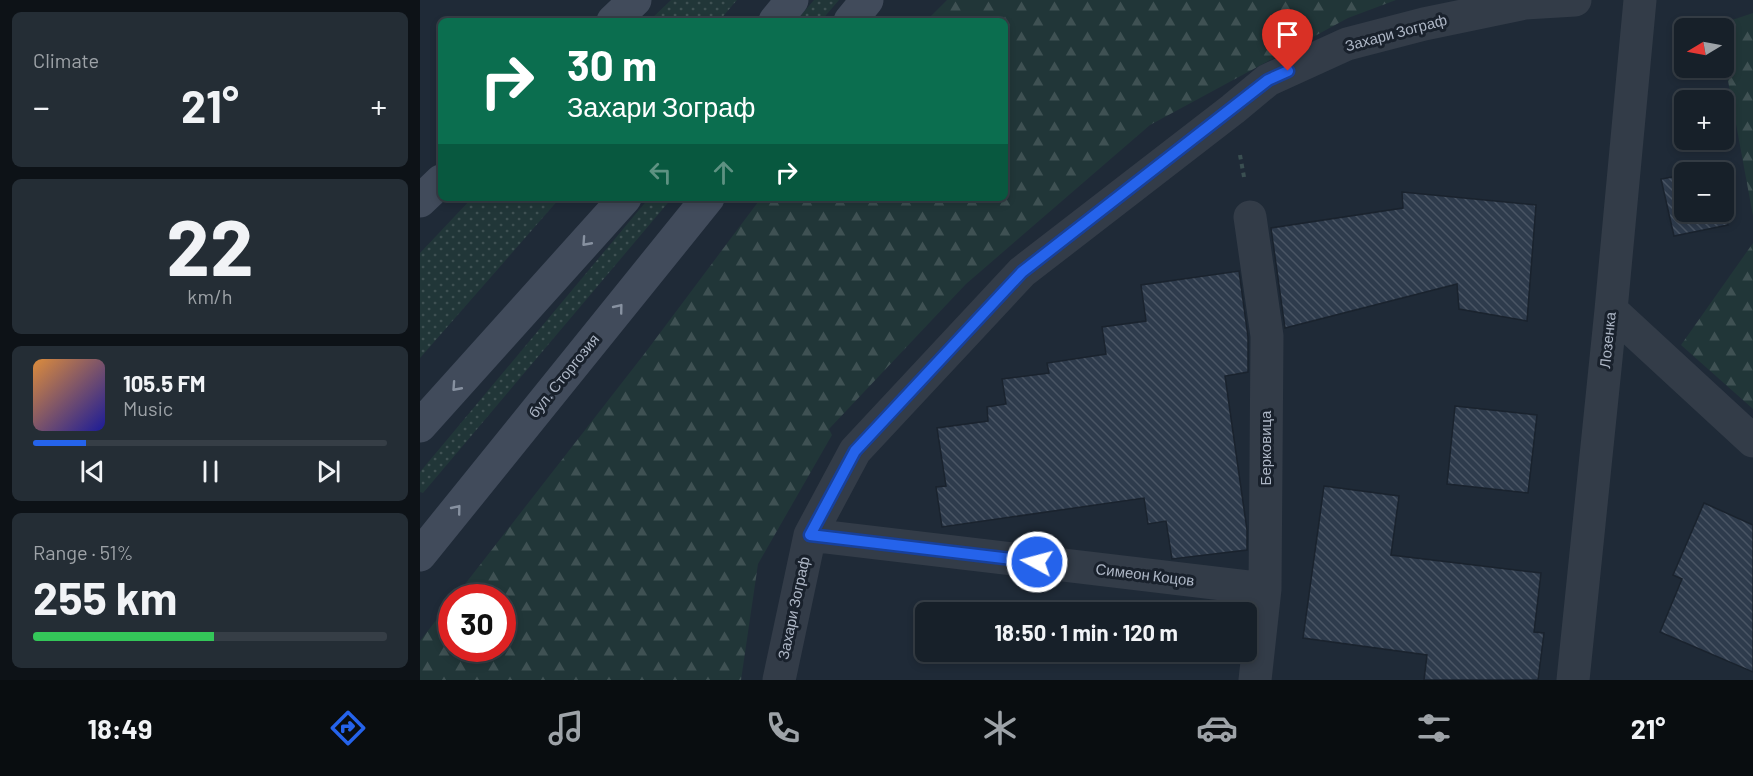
<!DOCTYPE html>
<meta charset="utf-8">
<style>
:root{--surface:#172029;--page:#242d35;--text:#f1f3f6;--muted:#9ea3a8;--line:#363e46;--accent:#2563eb}
body{margin:0;font-family:Barlow,sans-serif;background:var(--page);color:var(--text);height:100vh;display:flex;flex-direction:column;font-size:22px;white-space:nowrap}
*{box-sizing:border-box;margin:0}
p{font-size:20px;color:var(--muted)}
.icon{flex:none;width:33px;height:33px;fill:none;stroke:currentColor;stroke-width:2;stroke-linecap:round;stroke-linejoin:round}
.map{position:relative;flex:1;overflow:hidden}
.panel{display:flex;flex-direction:column;gap:12px;padding:12px;background:#0d1217;width:420px}
.panel>*{flex:none}
.top-card{position:absolute;left:18px;top:18px;width:570px;height:183px;border-radius:9px;box-shadow:0 3px 9px #0003,0 0 0 2px var(--line);background:#0b6e4f;color:#fff;overflow:hidden}
.needle{width:39px;rotate:260deg}
.buttons{position:absolute;left:1254px;top:18px;display:grid;gap:12px}
.buttons a{display:grid;place-items:center;width:60px;height:60px;border-radius:9px;background:var(--surface);box-shadow:0 3px 9px #0003,0 0 0 2px var(--line);font-size:30px}
.speed{position:absolute;left:18px;top:584px;display:flex;gap:12px;font-size:30px;font-weight:700;text-align:center}
.speed>*{display:grid;place-content:center;width:78px;height:78px;border-radius:50%;background:var(--surface);box-shadow:0 3px 9px #0003,0 0 0 2px var(--line);line-height:1}
.speed .limit{border:9px solid #d22;background:#fff;color:#111}
.pin{position:absolute;display:grid;place-items:center;width:51px;height:51px;color:#fff;margin:-62px -26px;border-radius:50% 50% 50% 0;rotate:-45deg;box-shadow:0 0 6px #0007}
.pin .icon{rotate:45deg}
.me{position:absolute;width:66px;margin:-33px;rotate:277deg;stroke-linejoin:round;filter:drop-shadow(0 0 4px #0008)}
.turn{display:flex;align-items:center;gap:21px;height:126px;padding:0 30px;font-size:27px}
.turn .icon{width:78px;height:78px;stroke-width:2.5}
.turn b{display:block;font-size:42px;line-height:51px}
.lanes{display:flex;align-items:center;height:57px;padding:0 30px;background:#0003;justify-content:center;gap:30px;direction:ltr}
.lanes .off{opacity:.35}
.big{font-size:45px;font-weight:700;line-height:1.1}
.panel .widget{flex:1;display:flex;flex-direction:column;justify-content:center;gap:9px;min-width:0;padding:0 21px;border-radius:9px;background:var(--page)}
.panel .dial{align-items:center;gap:0}
.dial b{font-size:78px;line-height:1}
.song{display:flex;align-items:center;gap:18px}
.cover{width:72px;height:72px;border-radius:9px;background:linear-gradient(135deg,hsl(30 70% 55%),hsl(240 70% 35%))}
.played{height:6px;border-radius:3px;background:linear-gradient(90deg,var(--accent) 15%,var(--line) 15%)}
.keys{display:flex;justify-content:space-around;direction:ltr}
.heat{display:flex;justify-content:space-between;align-items:center;font-size:33px;direction:ltr}
.charge{height:9px;border-radius:4px;background:linear-gradient(90deg,#34c759 51%,var(--line) 0)}
.trip{position:absolute;left:495px;top:602px;width:342px;height:60px;border-radius:9px;background:var(--surface);box-shadow:0 3px 9px #0003,0 0 0 2px var(--line);font-weight:700;line-height:60px;text-align:center}
.tab-bar{display:flex;height:96px;justify-content:space-around;align-items:center;background:#090d10;color:var(--muted)}
.tab-bar .icon{width:42px;height:42px}
.tab-bar .current{color:var(--accent)}
.tab-bar b{font-size:27px;color:var(--text)}
main{display:flex;flex:1;min-height:0}
.map>svg:first-child{display:block}
</style>
<main>
<section class="panel">
<div class="widget"><p>Climate</p>
<div class="heat"><a>−</a><b class="big">21°</b><a>+</a></div>
</div>
<div class="widget dial"><b>22</b><p>km/h</p></div>
<div class="widget">
<div class="song"><i class="cover"></i><div><b>105.5 FM</b><p>Music</p></div></div>
<div class="played"></div>
<div class="keys"><svg class="icon" aria-label="previous" viewBox="0 0 24 24"><path d="M18 5L8 12l10 7zM5 5v14"/></svg><svg class="icon" aria-label="pause" viewBox="0 0 24 24"><path d="M8 5v14M16 5v14"/></svg><svg class="icon" aria-label="next" viewBox="0 0 24 24"><path d="M6 5l10 7-10 7zM19 5v14"/></svg></div>
</div>
<div class="widget"><p>Range · 51%</p><b class="big">255 km</b><div class="charge"></div></div>
</section>
<div class="map">
<svg width="1333" height="680" viewBox="0 0 1333 680">
<defs>
<pattern id="grass-dots" width="8" height="8" patternUnits="userSpaceOnUse" patternTransform="scale(1.5)"><rect width="8" height="8" fill="#213638"/><path d="M2 2h.1M6 6h.1" fill="none" stroke="#3f5153" stroke-width="1.8" stroke-linecap="round"/></pattern>
<pattern id="forest-firs" width="22" height="20" patternUnits="userSpaceOnUse" patternTransform="scale(1.5)"><rect width="22" height="20" fill="#213638"/><path d="M5 1l3.5 6h-7zM16 11l3.5 6h-7z" fill="#3f5153"/></pattern>
<pattern id="building-back-hatch" width="6" height="6" patternUnits="userSpaceOnUse" patternTransform="scale(1.5)"><rect width="6" height="6" fill="#2e3b4c"/><path d="M-1 5l2 2M0 0l6 6M5-1l2 2" fill="none" stroke="#4a5564"/></pattern>
</defs>
<rect width="100%" height="100%" fill="#1f2a37"/>
<path fill="url(#grass-dots)" d="M251 0H317L299 21H229Z
M394 0H419L401 21H376Z
M52 198H140L0 358V253Z
M229 198H252L3 493 0 492V472Z"/>
<path fill="url(#forest-firs)" d="M527 0H976L928 18 730 125 546 284 409 429 412 435 338 564 321 680H0V641L31 601 32 648H82V597H35L225 353 341 198H585V21H506Z
M1333 13V216L1304 59V28H1298L1297 25Z
M1333 243V409L1261 345Z"/>
<path fill="url(#building-back-hatch)" stroke="#1a232e" stroke-width="1.5" d="M1264 175V212H1304V206L1308 225 1254 236 1241 179Z
M982 192 1116 205 1107 321 1039 309 1037 284 865 328 851 228 983 208Z
M819 271 828 337V372L805 376 827 530V550L752 559 746 521 728 524 724 498 522 527 516 487 526 486 517 428 568 421 567 407 586 404 582 379 629 373 627 363 686 354 682 327 726 321 721 285Z
M1035 406 1117 415 1108 493 1027 484Z
M904 486 979 496 971 555 1121 573 1114 632 1124 633 1118 680H1004L1007 655 883 638Z
M1284 503 1333 525V672L1240 632 1262 579 1253 575Z"/>
<g fill="none" stroke-linecap="round" stroke-linejoin="round">
<path stroke="#3a4f51" stroke-width="4" stroke-dasharray="4.5 4.5" stroke-linecap="butt" d="M820 155 824 177"/>
<path stroke="#333c48" stroke-width="33" d="M830 217 847 336 845 589 835 680
M1191 310 1333 441
M390 535 845 589
M359 680 390 535 435 451 602 272 813 109 848 80 927 44 1004 24 1105 3 1155 0
M1153 680 1191 310 1220 0"/>
<path stroke="#414b5b" stroke-width="33" d="M193 21 215 0
M355 21 372 0
M430 21 447 0
M0 201 21 181
M0 426 205 198
M0 555 288 198"/>
</g>
<defs><path id="oneway-chevron" d="M-2-3.5L2.5 0L-2 3.5" fill="none" stroke-width="1.6" stroke-linecap="round" stroke-linejoin="round" transform="scale(1.5)"/></defs>
<g stroke="#8791a0">
<use href="#oneway-chevron" transform="translate(166 242) rotate(132)"/>
<use href="#oneway-chevron" transform="translate(199 308) rotate(-51)"/>
<use href="#oneway-chevron" transform="translate(36 387) rotate(132)"/>
<use href="#oneway-chevron" transform="translate(37 509) rotate(-51)"/>
</g>
<g fill="none" stroke-linecap="round" stroke-linejoin="round">
<defs>
<path id="route" d="M617 562 390 535 435 451 602 272 848 80 868 71"/>
</defs>
<use href="#route" stroke="#184099" stroke-width="15"/>
<use href="#route" stroke="#2563eb" stroke-width="10"/>
</g>
<g text-anchor="middle" stroke-width="6" stroke-linejoin="round" paint-order="stroke">
<g font-size="15" fill="#adb6c5" stroke="#19212c">
<text transform="translate(976 33) rotate(-15)" y="5">Захари Зограф</text>
<text transform="translate(1188 340) rotate(-84)" y="5">Лозенка</text>
<text transform="translate(144 376) rotate(-51)" y="5">бул. Сторгозия</text>
<text transform="translate(846 448) rotate(-90)" y="5">Берковица</text>
<text transform="translate(725 575) rotate(7)" y="5">Симеон Коцов</text>
<text transform="translate(374 608) rotate(-78)" y="5">Захари Зограф</text>
</g>
</g>
</svg>
<div class="buttons">
<a><svg class="needle" viewBox="-14 -14 28 28"><path d="M0-13l5 13h-10z" fill="#e53935"/><path d="M0 13l5-13h-10z" fill="#9ea3a8"/></svg></a>
<a>+</a>
<a>−</a>
</div>
<div class="speed"><div class="limit">30</div></div>
<div class="pin" style="left:868px;top:71px;background:#d93025"><svg class="icon" aria-label="arrive" viewBox="0 0 24 24"><path d="M6 21V4h12l-3 4 3 4H6"/></svg></div>
<svg class="me" style="left:617px;top:562px" viewBox="-20 -20 40 40"><circle r="17" fill="#2563eb" stroke="#fff" stroke-width="3"/><path d="M0-11L8 9 0 5-8 9z" fill="#fff"/></svg>
<div class="trip">18:50 · 1 min · 120 m</div>
<div class="top-card">
<div class="turn"><svg class="icon" aria-label="right" viewBox="0 0 24 24"><path d="M7 20v-9h11M14 6l5 5-5 5"/></svg><div><b>30 m</b>Захари Зограф</div></div>
<div class="lanes"><svg class="icon off" aria-label="left" viewBox="0 0 24 24"><path d="M17 20v-9H6M10 6l-5 5 5 5"/></svg><svg class="icon off" aria-label="ahead" viewBox="0 0 24 24"><path d="M12 20V5M6 11l6-6 6 6"/></svg><svg class="icon" aria-label="right" viewBox="0 0 24 24"><path d="M7 20v-9h11M14 6l5 5-5 5"/></svg></div>
</div>
</div>
</main>
<nav class="tab-bar">
<b>18:49</b>
<svg class="icon current" aria-label="directions" viewBox="0 0 24 24"><path d="M12 3l9 9-9 9-9-9zM9 14v-3h6M13 9l2 2-2 2"/></svg>
<svg class="icon" aria-label="music" viewBox="0 0 24 24"><path d="M9 18V5l10-2v13"/><circle cx="6" cy="18" r="3"/><circle cx="16" cy="16" r="3"/></svg>
<svg class="icon" aria-label="phone" viewBox="0 0 24 24"><path d="M5 4h4l2 5-3 2q2 4 5 5l2-3 5 2v4C11 20 4 13 5 4z"/></svg>
<svg class="icon" aria-label="climate" viewBox="0 0 24 24"><path d="M12 3v18M4 7l16 10M4 17L20 7"/></svg>
<svg class="icon" aria-label="car" viewBox="0 0 24 24"><path d="M5 17H2v-5l4-1 3-4h7l3 4 3 1v5h-3M9 17h6M6 11h13"/><circle cx="7" cy="17" r="2"/><circle cx="17" cy="17" r="2"/></svg>
<svg class="icon" aria-label="filters" viewBox="0 0 24 24"><path d="M4 7h16M4 17h16"/><circle cx="9" cy="7" r="2"/><circle cx="15" cy="17" r="2"/></svg>
<b>21°</b>
</nav>
